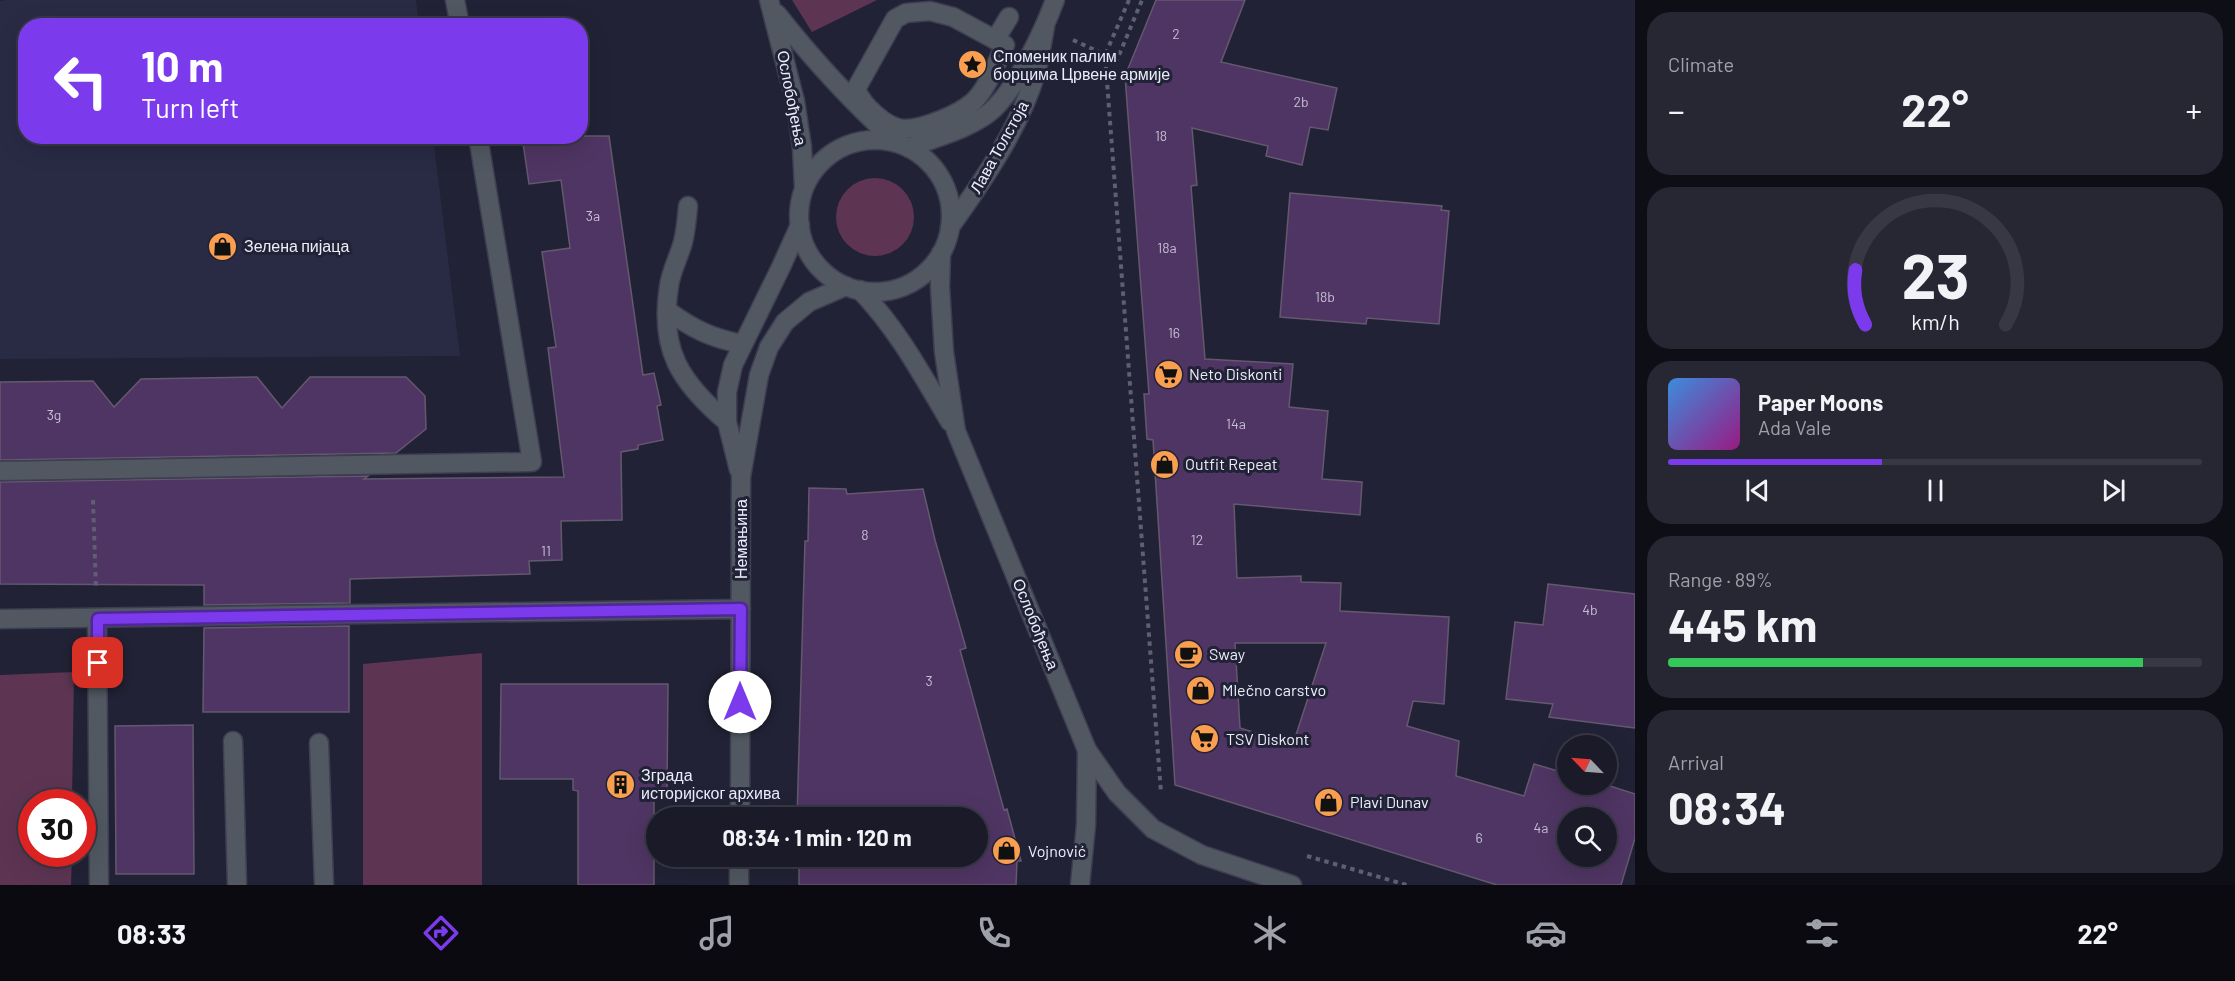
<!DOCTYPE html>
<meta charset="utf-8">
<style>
:root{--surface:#1a1a28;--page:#272734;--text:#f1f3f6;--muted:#9fa1a8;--line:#383845;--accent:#7c3aed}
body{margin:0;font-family:Barlow,sans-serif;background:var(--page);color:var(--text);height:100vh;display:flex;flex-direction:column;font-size:22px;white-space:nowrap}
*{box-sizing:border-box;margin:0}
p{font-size:20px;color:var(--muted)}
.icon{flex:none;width:33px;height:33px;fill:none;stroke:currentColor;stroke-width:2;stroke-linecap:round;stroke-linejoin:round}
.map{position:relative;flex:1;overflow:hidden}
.details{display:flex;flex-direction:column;gap:12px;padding:12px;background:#0e0e16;width:600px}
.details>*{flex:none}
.hud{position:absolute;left:18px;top:18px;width:570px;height:126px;border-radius:24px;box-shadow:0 6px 24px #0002,0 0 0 2px var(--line);background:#7c3aed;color:#fff;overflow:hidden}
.needle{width:39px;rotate:295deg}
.buttons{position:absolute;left:1557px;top:735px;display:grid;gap:12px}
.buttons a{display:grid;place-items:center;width:60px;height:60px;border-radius:50%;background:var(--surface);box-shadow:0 6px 24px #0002,0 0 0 2px var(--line);font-size:30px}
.speed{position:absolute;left:18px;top:789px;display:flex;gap:12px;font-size:30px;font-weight:700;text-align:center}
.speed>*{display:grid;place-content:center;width:78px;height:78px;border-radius:50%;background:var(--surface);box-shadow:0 6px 24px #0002,0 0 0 2px var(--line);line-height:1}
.speed .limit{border:9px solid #d22;background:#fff;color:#111}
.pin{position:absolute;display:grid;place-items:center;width:51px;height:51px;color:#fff;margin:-26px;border-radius:12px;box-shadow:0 3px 9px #0006}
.me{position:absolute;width:66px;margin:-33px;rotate:0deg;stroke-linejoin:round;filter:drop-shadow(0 0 4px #0008)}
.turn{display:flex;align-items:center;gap:21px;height:126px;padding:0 24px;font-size:27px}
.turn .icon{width:78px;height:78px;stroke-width:2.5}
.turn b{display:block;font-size:42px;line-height:51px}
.big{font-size:45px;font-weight:700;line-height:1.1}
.details .widget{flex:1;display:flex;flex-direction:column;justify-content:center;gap:9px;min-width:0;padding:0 21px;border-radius:24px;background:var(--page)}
.details .dial{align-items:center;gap:0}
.dial svg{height:156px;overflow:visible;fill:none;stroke:var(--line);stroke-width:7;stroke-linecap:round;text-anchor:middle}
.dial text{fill:var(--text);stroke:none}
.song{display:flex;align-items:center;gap:18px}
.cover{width:72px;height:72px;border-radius:9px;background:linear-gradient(135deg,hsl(210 70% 55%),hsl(310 70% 35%))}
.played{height:6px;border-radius:3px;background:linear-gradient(90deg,var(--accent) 40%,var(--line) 40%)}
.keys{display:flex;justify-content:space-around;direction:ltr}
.heat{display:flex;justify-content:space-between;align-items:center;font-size:33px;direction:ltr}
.charge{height:9px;border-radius:4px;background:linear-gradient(90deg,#34c759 89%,var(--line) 0)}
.trip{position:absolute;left:646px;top:807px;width:342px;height:60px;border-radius:30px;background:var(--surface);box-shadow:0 6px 24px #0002,0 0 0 2px var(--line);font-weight:700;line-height:60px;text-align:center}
.tabs{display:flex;height:96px;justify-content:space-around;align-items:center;background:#0a0a10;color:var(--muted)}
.tabs .icon{width:42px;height:42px}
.tabs .current{color:var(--accent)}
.tabs b{font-size:27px;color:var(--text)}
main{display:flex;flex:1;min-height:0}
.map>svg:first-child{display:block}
</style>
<main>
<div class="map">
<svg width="1635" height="885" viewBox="0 0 1635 885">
<rect width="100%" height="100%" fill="#222236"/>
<path fill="#292a44" d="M7 0H416L419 25 26 26V136L433 137 460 356 0 359V1Z"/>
<path fill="#5d3553" d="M792 0H877L812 32Z
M836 217a39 39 0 1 1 78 0a39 39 0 1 1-78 0Z
M482 653V885H363V664Z
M74 672 72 802H32V854H72L71 885H0V675Z"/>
<path fill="#4f3563" stroke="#64586e" stroke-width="1.5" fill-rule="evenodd" d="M1156 0H1245L1221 62 1337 88 1328 130 1310 127 1302 165 1266 156 1268 146 1192 128 1197 185 1191 186 1205 359 1293 364 1289 407 1328 411 1322 479 1362 482 1360 515 1234 504 1237 578 1301 576V582L1341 583 1340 611 1449 617 1444 704 1413 701 1407 726 1459 741 1456 776 1524 796 1534 764 1568 774V784H1604L1635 794V838L1621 885H1497L1175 785 1153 440 1147 439 1144 394H1149L1125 76ZM1235 643H1326L1293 744 1240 728ZM1568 818H1606V856H1568Z
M522 136H609L643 375 654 373 661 405 657 406 663 440 638 445V449L621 452 622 520 561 521 562 560 529 561 530 574 350 579V603L204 605V585L0 584V482L368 476 364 479 564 477 548 348 556 347 542 252 570 248 561 180 529 184Z
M1290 193 1442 206 1441 210 1449 211 1439 324 1367 318 1366 324 1280 317Z
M257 377 282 408 310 377H406L425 396 426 429 396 453 0 460V382L93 381 114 407 141 379Z
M809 488 846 489 847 494 923 489 935 540 966 648 960 650 1004 810 1007 809 1021 861H1017L1016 885H799V856H978V818H797L805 541H808Z
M1548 584 1635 594V728L1549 717 1553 704 1506 699 1515 622 1543 625Z
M349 626V712H203L204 628Z
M501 684H668L667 789H654V885H578V791L573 790V779H500Z
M193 725 194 874H116L115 726Z"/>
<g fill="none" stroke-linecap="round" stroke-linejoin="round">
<defs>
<path id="service" d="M455 0 460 26
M688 206C687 218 686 230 683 242 679 257 671 271 669 286 659 350 680 382 727 422
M668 311C693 329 711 338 742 344
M0 471 532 462 478 136
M97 619 99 885
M233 741 237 885
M319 743 324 885
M1080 885 1086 825 1087 750"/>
<path id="pedestrian" d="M930 11 953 17 1005 45C996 63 988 88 973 102 959 114 924 129 904 129 886 128 862 105 856 89L895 19 906 13Z
M995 40 1009 17"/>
<path id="minor" d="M909 148C936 137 967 130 990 112 1015 92 1044 30 1055 0
M950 227C983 181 1020 127 1036 73 1040 58 1042 42 1045 27
M739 470 727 422V392L733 365 781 267 800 225
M0 619 741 609
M740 818 741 477 759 375 769 347 785 322 809 302 846 286
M739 885V856"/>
<path id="tertiary" d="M769 0 795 101 802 147 804 188
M777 14C814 61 853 103 897 143
M799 216a76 76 0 1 1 152 0a76 76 0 1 1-152 0Z
M941 253 940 287 944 352 956 431 1087 750 1117 793 1153 829 1202 855 1292 885
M860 290C899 331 921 373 950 422"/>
</defs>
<use href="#service" stroke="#3e3e52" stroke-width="21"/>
<use href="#pedestrian" stroke="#3e3e52" stroke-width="21"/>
<use href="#minor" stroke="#3e3e52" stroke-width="21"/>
<use href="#tertiary" stroke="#3e3e52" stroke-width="21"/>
<path stroke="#5f5f72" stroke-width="4" stroke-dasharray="4.5 4.5" stroke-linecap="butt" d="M1129 0 1105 55 1161 793
M1073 40 1117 60 1142 0
M93 500 96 589
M1307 856 1407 885"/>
<use href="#service" stroke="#515861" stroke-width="18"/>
<use href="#pedestrian" stroke="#515861" stroke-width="18"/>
<use href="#minor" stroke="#515861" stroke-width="18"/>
<use href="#tertiary" stroke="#515861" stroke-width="18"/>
</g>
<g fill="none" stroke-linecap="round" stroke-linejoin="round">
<defs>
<path id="route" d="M98 663V619L741 609 740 702"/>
</defs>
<use href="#route" stroke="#51269a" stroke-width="15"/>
<use href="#route" stroke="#7c3aed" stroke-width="10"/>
</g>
<defs>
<symbol id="sight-disc" viewBox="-11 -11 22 22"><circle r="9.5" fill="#fa9f4f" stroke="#222236"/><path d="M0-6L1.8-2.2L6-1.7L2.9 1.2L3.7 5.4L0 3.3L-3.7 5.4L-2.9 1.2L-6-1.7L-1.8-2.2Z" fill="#111"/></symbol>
<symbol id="shop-disc" viewBox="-11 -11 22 22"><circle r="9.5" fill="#fa9f4f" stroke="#222236"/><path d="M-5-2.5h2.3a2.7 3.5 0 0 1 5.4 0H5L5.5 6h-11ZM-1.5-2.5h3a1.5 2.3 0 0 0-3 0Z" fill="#111"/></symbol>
<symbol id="supermarket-disc" viewBox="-11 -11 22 22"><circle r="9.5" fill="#fa9f4f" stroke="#222236"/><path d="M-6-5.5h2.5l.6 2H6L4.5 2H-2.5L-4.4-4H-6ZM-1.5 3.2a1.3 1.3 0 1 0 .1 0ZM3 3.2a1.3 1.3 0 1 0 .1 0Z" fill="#111"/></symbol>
<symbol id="cafe-disc" viewBox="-11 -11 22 22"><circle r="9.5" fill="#fa9f4f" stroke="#222236"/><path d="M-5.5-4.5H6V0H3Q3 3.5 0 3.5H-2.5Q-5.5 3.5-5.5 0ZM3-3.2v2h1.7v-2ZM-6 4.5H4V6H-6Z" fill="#111"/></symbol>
<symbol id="building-disc" viewBox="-11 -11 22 22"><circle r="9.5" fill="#fa9f4f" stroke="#222236"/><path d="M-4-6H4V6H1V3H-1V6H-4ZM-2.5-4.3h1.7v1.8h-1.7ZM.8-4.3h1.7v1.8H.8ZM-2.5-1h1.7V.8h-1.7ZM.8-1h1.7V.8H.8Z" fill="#111"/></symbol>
</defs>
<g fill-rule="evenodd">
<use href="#sight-disc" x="956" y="48" width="33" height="33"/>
<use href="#shop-disc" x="206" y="230" width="33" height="33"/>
<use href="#supermarket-disc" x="1152" y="358" width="33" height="33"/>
<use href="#shop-disc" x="1148" y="448" width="33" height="33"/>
<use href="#cafe-disc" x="1172" y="638" width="33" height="33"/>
<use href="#shop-disc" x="1184" y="674" width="33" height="33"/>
<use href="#supermarket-disc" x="1188" y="722" width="33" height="33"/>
<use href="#building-disc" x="604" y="768" width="33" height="33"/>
<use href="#shop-disc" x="1312" y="786" width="33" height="33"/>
<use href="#shop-disc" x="990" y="834" width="33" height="33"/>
</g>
<g text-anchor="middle" stroke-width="6" stroke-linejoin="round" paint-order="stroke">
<g font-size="14" fill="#c5bfd5">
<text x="1176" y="39">2</text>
<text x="1301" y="107">2b</text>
<text x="1161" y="141">18</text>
<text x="593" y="221">3a</text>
<text x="1167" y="253">18a</text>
<text x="1325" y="302">18b</text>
<text x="1174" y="338">16</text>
<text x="54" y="420">3g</text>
<text x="1236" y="429">14a</text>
<text x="865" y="540">8</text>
<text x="1197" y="545">12</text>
<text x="546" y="556">11</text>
<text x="1590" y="615">4b</text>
<text x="929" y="686">3</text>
<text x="1541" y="833">4a</text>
<text x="1479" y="843">6</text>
</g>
<g font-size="16" fill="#ecedfb" stroke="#222236" text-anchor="start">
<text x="993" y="62">Споменик палим<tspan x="993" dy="18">борцима Црвене армије</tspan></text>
<text x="244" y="252">Зелена пијаца</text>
<text x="1189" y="380">Neto Diskonti</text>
<text x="1185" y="470">Outfit Repeat</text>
<text x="1209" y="660">Sway</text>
<text x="1222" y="696">Mlečno carstvo</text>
<text x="1226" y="745">TSV Diskont</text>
<text x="641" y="781">Зграда<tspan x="641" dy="18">историјског архива</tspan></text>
<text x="1350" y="808">Plavi Dunav</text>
<text x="1028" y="857">Vojnović</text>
</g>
<g font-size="16" fill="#ecedfb" stroke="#222236">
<text transform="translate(792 98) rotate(79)" y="6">Ослобођења</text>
<text transform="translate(999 147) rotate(-61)" y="6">Лава Толстоја</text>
<text transform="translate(741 539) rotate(-90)" y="6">Немањина</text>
<text transform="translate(1036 624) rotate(68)" y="6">Ослобођења</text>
</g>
</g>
</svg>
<div class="buttons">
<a><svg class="needle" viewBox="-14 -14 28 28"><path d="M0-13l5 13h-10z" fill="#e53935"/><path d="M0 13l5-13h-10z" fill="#9fa1a8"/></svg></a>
<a><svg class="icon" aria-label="search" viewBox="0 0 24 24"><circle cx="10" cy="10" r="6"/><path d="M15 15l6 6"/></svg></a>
</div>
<div class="speed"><div class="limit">30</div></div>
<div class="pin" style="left:98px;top:663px;background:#d93025"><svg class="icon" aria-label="arrive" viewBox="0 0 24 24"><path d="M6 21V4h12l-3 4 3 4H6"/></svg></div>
<svg class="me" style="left:740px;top:702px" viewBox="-20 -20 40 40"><circle r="19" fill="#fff"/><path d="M0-13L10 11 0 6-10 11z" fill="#7c3aed"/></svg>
<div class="trip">08:34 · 1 min · 120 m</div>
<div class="hud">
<div class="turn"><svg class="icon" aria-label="left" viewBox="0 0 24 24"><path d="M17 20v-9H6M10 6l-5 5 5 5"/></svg><div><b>10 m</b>Turn left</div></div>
</div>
</div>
<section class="details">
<div class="widget"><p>Climate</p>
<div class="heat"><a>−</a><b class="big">22°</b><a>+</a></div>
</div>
<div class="widget dial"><svg viewBox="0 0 100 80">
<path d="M14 69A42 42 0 1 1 86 69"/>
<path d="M14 69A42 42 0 0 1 9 41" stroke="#7c3aed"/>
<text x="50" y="56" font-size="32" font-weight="700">23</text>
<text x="50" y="72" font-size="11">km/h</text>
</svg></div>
<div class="widget">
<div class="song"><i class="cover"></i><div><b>Paper Moons</b><p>Ada Vale</p></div></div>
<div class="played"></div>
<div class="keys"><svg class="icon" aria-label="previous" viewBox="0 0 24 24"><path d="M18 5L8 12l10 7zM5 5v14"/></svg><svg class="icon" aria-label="pause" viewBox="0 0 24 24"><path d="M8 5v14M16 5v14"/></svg><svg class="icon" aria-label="next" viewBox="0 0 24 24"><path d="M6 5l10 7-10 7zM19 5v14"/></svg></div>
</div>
<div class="widget"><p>Range · 89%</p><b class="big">445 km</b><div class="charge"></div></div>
<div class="widget"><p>Arrival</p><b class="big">08:34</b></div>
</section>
</main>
<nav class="tabs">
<b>08:33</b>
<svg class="icon current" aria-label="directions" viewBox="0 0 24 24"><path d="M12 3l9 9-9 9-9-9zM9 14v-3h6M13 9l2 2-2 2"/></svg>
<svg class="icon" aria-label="music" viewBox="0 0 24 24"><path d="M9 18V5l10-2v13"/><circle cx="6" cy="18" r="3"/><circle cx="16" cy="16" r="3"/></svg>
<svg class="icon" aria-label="phone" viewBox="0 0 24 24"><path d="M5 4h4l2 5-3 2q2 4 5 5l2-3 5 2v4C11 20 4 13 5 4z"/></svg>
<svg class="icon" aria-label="climate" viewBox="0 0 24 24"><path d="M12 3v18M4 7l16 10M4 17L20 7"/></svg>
<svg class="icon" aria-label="car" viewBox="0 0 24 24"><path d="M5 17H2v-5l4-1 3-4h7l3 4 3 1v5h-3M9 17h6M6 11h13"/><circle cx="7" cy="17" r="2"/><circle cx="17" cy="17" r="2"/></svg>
<svg class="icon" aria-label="filters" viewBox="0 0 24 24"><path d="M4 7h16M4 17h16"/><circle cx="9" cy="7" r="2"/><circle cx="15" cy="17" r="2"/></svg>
<b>22°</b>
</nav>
